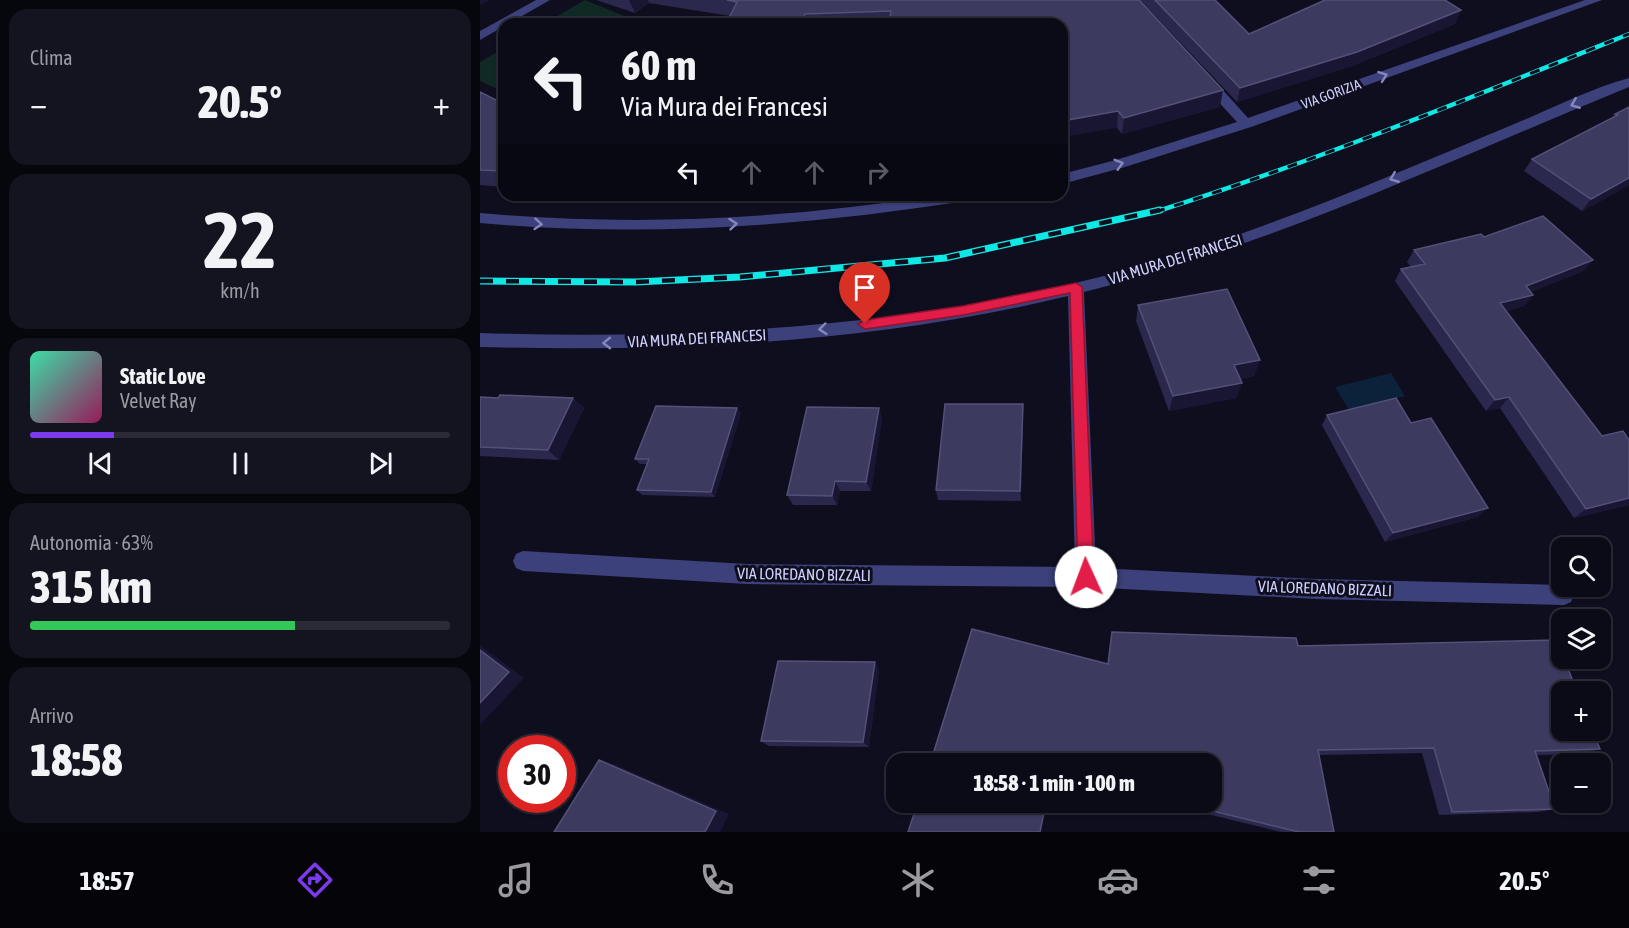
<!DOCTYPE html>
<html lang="it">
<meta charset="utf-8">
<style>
:root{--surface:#0b0a17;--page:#141320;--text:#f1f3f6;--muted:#9a9aa1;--line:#2b2b36;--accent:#7c3aed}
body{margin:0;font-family:"Asap Condensed",sans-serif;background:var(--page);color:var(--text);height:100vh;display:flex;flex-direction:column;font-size:22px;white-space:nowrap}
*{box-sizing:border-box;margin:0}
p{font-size:20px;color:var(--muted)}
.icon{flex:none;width:33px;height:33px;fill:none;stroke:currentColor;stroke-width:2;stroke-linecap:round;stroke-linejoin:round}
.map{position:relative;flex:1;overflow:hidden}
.panel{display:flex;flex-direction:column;gap:9px;padding:9px;background:#06060d;width:480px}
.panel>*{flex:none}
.top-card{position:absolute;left:18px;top:18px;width:570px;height:183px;border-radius:18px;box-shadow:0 2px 4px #0004,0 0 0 2px var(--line);background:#0b0a17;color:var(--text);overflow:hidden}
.controls{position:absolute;left:1071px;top:537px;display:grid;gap:12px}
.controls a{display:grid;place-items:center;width:60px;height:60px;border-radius:12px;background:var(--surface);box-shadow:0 2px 4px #0004,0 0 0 2px var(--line);font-size:30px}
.speed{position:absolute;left:18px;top:735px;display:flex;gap:12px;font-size:30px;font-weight:700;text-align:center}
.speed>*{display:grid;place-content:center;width:78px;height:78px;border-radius:50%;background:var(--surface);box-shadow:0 2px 4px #0004,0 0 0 2px var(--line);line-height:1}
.speed .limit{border:9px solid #d22;background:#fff;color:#111}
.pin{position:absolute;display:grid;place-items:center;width:51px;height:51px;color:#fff;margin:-62px -26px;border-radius:50% 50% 50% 0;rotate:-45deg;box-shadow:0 0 6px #0007}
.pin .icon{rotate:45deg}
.me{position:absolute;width:66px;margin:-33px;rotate:358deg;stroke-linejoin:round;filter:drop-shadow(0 0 4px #0008)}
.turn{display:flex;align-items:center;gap:21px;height:126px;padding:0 24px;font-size:27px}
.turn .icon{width:78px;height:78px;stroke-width:2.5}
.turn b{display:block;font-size:42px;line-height:51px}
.lanes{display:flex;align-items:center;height:57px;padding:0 24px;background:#0003;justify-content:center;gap:30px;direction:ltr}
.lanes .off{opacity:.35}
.big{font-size:45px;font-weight:800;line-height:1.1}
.panel .card{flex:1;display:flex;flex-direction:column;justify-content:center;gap:9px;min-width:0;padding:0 21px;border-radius:18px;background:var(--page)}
.panel .dial{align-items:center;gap:0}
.dial b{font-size:78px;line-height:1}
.song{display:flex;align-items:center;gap:18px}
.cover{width:72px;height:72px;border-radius:9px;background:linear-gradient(135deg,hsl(160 70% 55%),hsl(330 70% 35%))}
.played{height:6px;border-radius:3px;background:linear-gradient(90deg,var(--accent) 20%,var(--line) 20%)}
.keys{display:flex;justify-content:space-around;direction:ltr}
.heat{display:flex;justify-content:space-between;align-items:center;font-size:33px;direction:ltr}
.charge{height:9px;border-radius:4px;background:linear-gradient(90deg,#34c759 63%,var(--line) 0)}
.trip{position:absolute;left:406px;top:753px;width:336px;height:60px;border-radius:18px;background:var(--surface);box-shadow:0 2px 4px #0004,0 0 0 2px var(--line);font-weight:800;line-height:60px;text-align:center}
.dock{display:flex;height:96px;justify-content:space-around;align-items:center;background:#040409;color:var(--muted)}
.dock .icon{width:42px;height:42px}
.dock .selected{color:var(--accent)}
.dock b{font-size:27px;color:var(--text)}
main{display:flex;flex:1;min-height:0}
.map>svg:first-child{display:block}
</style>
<main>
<section class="panel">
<div class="card"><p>Clima</p>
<div class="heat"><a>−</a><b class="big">20.5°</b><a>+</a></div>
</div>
<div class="card dial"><b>22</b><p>km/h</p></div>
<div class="card">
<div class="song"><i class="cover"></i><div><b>Static Love</b><p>Velvet Ray</p></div></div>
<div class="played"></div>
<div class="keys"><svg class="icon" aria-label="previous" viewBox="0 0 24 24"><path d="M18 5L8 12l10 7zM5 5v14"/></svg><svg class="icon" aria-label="pause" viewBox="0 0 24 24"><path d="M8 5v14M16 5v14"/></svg><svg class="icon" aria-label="next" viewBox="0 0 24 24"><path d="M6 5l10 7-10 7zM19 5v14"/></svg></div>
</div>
<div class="card"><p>Autonomia · 63%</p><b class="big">315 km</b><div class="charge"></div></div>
<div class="card"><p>Arrivo</p><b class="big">18:58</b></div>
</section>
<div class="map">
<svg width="1149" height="832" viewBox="0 0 1149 832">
<rect width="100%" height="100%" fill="#0f0e1f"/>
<path fill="#112925" d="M105 0 154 20 240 24H64Z
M24 48V92L0 81V62Z"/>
<path fill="#0c223a" d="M911 373 925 396 869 410 855 387Z"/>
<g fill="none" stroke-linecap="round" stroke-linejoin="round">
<path fill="#3c417c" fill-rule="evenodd" d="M56 0H70L0 40V31Z
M1105 0H1122L771 127 645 167 582 184V174L636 160 757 122 722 84V78H732L768 118Z
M1149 78V87C970 160 793 245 604 292L616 568 837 579 1082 585 1091 588 1094 595 1091 602 1084 605 837 599 606 587 267 584 43 571 36 568 33 561 36 554 43 551 267 564 595 567 588 296C396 343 198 352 0 347V333C254 341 513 322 755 236 849 203 940 163 1032 125 1071 109 1109 89 1149 78Z
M460 195H499L492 200C326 226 168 238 0 223V213C155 227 307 219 460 195Z"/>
<defs>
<path id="rail-far1" d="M675 212C837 161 992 97 1149 34"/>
<path id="rail" d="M0 281 156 282 260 277 465 258 680 210"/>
</defs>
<use href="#rail-far1" stroke="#0ee9e5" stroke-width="4.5"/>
<use href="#rail" stroke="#0ee9e5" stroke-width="7"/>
<use href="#rail-far1" stroke="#0f0e1f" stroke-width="3" stroke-dasharray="10" stroke-linecap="butt"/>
<use href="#rail" stroke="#0f0e1f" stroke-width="4.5" stroke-dasharray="13" stroke-linecap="butt"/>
</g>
<path fill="#2a284c" d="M116 0H659L740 107 642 134 637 128 582 24H246L250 16 169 3 155 13Z
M660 0H735L769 34 981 10 975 24 872 66 757 102Z
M0 92 24 104V187L0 185Z
M1149 107V185L1102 211 1044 171 1052 159 1132 118 1135 114Z
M140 195H174L157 196Z
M1004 237 1113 260 1103 271 1051 292 1053 295 1044 306 1026 311 1149 505 1094 518 1020 408 1006 411 915 281 921 269 931 267 927 262 934 250Z
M658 305 780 360 774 376 760 379 762 383 756 398 689 411 656 321Z
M0 397 18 398H93L104 408 79 460 0 456Z
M399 408 402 418 391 491H360L357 505H313L307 495Z
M261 413 235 497 162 495 157 490 167 464H160L155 459Z
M543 415 541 501 458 500 456 490Z
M847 415 931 423 998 517 905 542 842 425Z
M632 632 818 646 1120 749 1102 754 1057 755 1075 809 1058 812 959 815 942 753 839 755 854 832H801L678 802H732L628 664Z
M399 669 389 747 289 746 281 741Z"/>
<path fill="#181632" d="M0 0H10L0 5Z
M149 0H168L169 3 155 13Z
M981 10 975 24 872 66 757 102 760 88Z
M325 14 328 24H321Z
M743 90 740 107 642 134 644 118Z
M638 111 637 128 582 137V121Z
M1149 178V185L1102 211 1111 199Z
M1113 260 1103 271 1037 298 1046 286Z
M1053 295 1044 306 1011 314 1020 303Z
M780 360 774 376 749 381 754 365Z
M762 383 756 398 689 411 693 396Z
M1029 397 1020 408 1006 411 1015 400Z
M93 398 104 408 79 460 68 450Z
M543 404V415L541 501 540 491Z
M257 408 261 413 235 497 231 492Z
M399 408 402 418 391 491 386 482Z
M355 481 360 491 357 505 352 496Z
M1149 498V505L1094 518 1106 509Z
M1008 508 998 517 905 542 913 533Z
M0 645 44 678 0 725Z
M395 662 399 669 389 747 383 742Z
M119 760 136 765 249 814 240 832H225Z
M566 802H567L561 832H560Z"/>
<path fill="#3c3a5f" stroke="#535178" stroke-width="1.5" d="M247 0H659L743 90 644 118 638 111 582 121V24H409L411 11 325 14 321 24H246L257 2Z
M675 0H735L769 34 845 0H965L981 10 877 52 760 88Z
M0 92 24 104V171L0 170Z
M1149 107V178L1111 199 1052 159 1138 115 1135 114Z
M1063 216 1113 260 1046 286 1053 295 1020 303 1122 436 1143 431 1149 440V498L1106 509 1029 397 1015 400 921 269 945 264 934 250 1001 234 1004 237Z
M747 289 780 360 754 365 762 383 693 396 658 305Z
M20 395 93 398 68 450 0 447V397L18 398Z
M916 398 931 423 951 418 1008 508 913 533 847 415Z
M465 404H543L540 491 456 490Z
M176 406 257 408 231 492 157 490 169 459H155Z
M327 407 399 408 386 482 355 481 352 496 307 495Z
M492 629 628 664 632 632 816 638 818 646 1077 640 1082 652V658H1084L1097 692H1082V730H1112L1120 749 1055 751 1075 809 972 812 954 748 838 750 854 832H819L696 802H732V764H450Z
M0 650 29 672 0 703Z
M298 661 395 662 383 742 281 741Z
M119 760 236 811 225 832H74Z
M438 802H566L560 832H428Z"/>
<defs><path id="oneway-chevron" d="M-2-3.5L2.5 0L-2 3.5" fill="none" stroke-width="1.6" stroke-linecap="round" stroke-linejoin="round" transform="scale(1.5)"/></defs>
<g stroke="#8688bc">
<use href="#oneway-chevron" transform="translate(903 76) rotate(-20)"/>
<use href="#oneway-chevron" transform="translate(1095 104) rotate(158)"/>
<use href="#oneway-chevron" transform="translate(639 164) rotate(-16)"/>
<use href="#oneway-chevron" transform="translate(914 178) rotate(158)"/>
<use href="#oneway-chevron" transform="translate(58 224) rotate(5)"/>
<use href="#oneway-chevron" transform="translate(253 224) rotate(-5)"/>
<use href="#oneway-chevron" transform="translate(343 329) rotate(174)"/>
<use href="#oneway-chevron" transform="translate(127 343) rotate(179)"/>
</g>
<path fill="#e11d48" stroke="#92132f" stroke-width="1.5" d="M596 283 602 287 614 577 611 583 606 585 600 583 598 577 590 293 483 315 385 329 378 324 385 320 483 306Z"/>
<g text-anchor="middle" stroke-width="6" stroke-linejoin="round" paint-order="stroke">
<g font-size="14" fill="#cfd0fc" stroke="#0f0e1f">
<text transform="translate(851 94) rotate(-20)" y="5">VIA GORIZIA</text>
</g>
<g font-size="16" fill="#cfd0fc" stroke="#0f0e1f">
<text transform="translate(695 259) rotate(-17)" y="6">VIA MURA DEI FRANCESI</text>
<text transform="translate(217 338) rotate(-3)" y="6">VIA MURA DEI FRANCESI</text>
<text transform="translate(324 574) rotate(1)" y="6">VIA LOREDANO BIZZALI</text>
<text transform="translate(845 588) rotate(2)" y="6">VIA LOREDANO BIZZALI</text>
</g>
</g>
</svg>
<div class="controls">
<a><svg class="icon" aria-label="search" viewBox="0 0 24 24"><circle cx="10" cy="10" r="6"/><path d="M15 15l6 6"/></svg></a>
<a><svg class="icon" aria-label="layers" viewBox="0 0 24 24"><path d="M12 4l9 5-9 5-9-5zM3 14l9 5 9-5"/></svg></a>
<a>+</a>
<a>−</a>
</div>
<div class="speed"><div class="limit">30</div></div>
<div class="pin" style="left:385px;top:324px;background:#d93025"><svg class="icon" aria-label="arrive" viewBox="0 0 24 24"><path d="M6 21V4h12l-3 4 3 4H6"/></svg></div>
<svg class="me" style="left:606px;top:577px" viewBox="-20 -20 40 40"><circle r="19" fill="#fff"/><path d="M0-13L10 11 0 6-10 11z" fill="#e11d48"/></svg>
<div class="trip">18:58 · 1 min · 100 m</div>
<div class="top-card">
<div class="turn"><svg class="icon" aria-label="left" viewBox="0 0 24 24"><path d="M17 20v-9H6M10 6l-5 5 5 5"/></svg><div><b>60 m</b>Via Mura dei Francesi</div></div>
<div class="lanes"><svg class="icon" aria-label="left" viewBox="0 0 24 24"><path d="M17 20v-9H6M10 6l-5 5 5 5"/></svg><svg class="icon off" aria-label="ahead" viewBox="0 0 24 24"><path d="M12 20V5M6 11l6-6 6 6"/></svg><svg class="icon off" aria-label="ahead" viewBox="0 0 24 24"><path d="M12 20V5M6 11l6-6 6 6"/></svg><svg class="icon off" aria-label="right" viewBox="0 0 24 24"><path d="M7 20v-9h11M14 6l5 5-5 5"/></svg></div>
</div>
</div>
</main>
<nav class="dock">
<b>18:57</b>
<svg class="icon selected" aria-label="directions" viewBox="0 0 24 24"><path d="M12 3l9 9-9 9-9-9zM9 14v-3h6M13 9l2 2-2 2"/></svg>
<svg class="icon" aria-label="music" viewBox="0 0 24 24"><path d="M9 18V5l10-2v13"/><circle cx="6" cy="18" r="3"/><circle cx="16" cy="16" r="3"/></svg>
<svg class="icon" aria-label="phone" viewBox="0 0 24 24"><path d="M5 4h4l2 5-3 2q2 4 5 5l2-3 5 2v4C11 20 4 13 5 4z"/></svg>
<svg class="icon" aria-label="climate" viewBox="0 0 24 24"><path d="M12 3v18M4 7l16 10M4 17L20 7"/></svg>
<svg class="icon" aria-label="car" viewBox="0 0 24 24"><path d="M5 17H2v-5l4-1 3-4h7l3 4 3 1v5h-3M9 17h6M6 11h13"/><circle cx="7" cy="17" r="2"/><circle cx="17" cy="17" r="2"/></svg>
<svg class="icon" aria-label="filters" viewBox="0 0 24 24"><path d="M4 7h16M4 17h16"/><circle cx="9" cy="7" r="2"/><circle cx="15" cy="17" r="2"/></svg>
<b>20.5°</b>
</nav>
